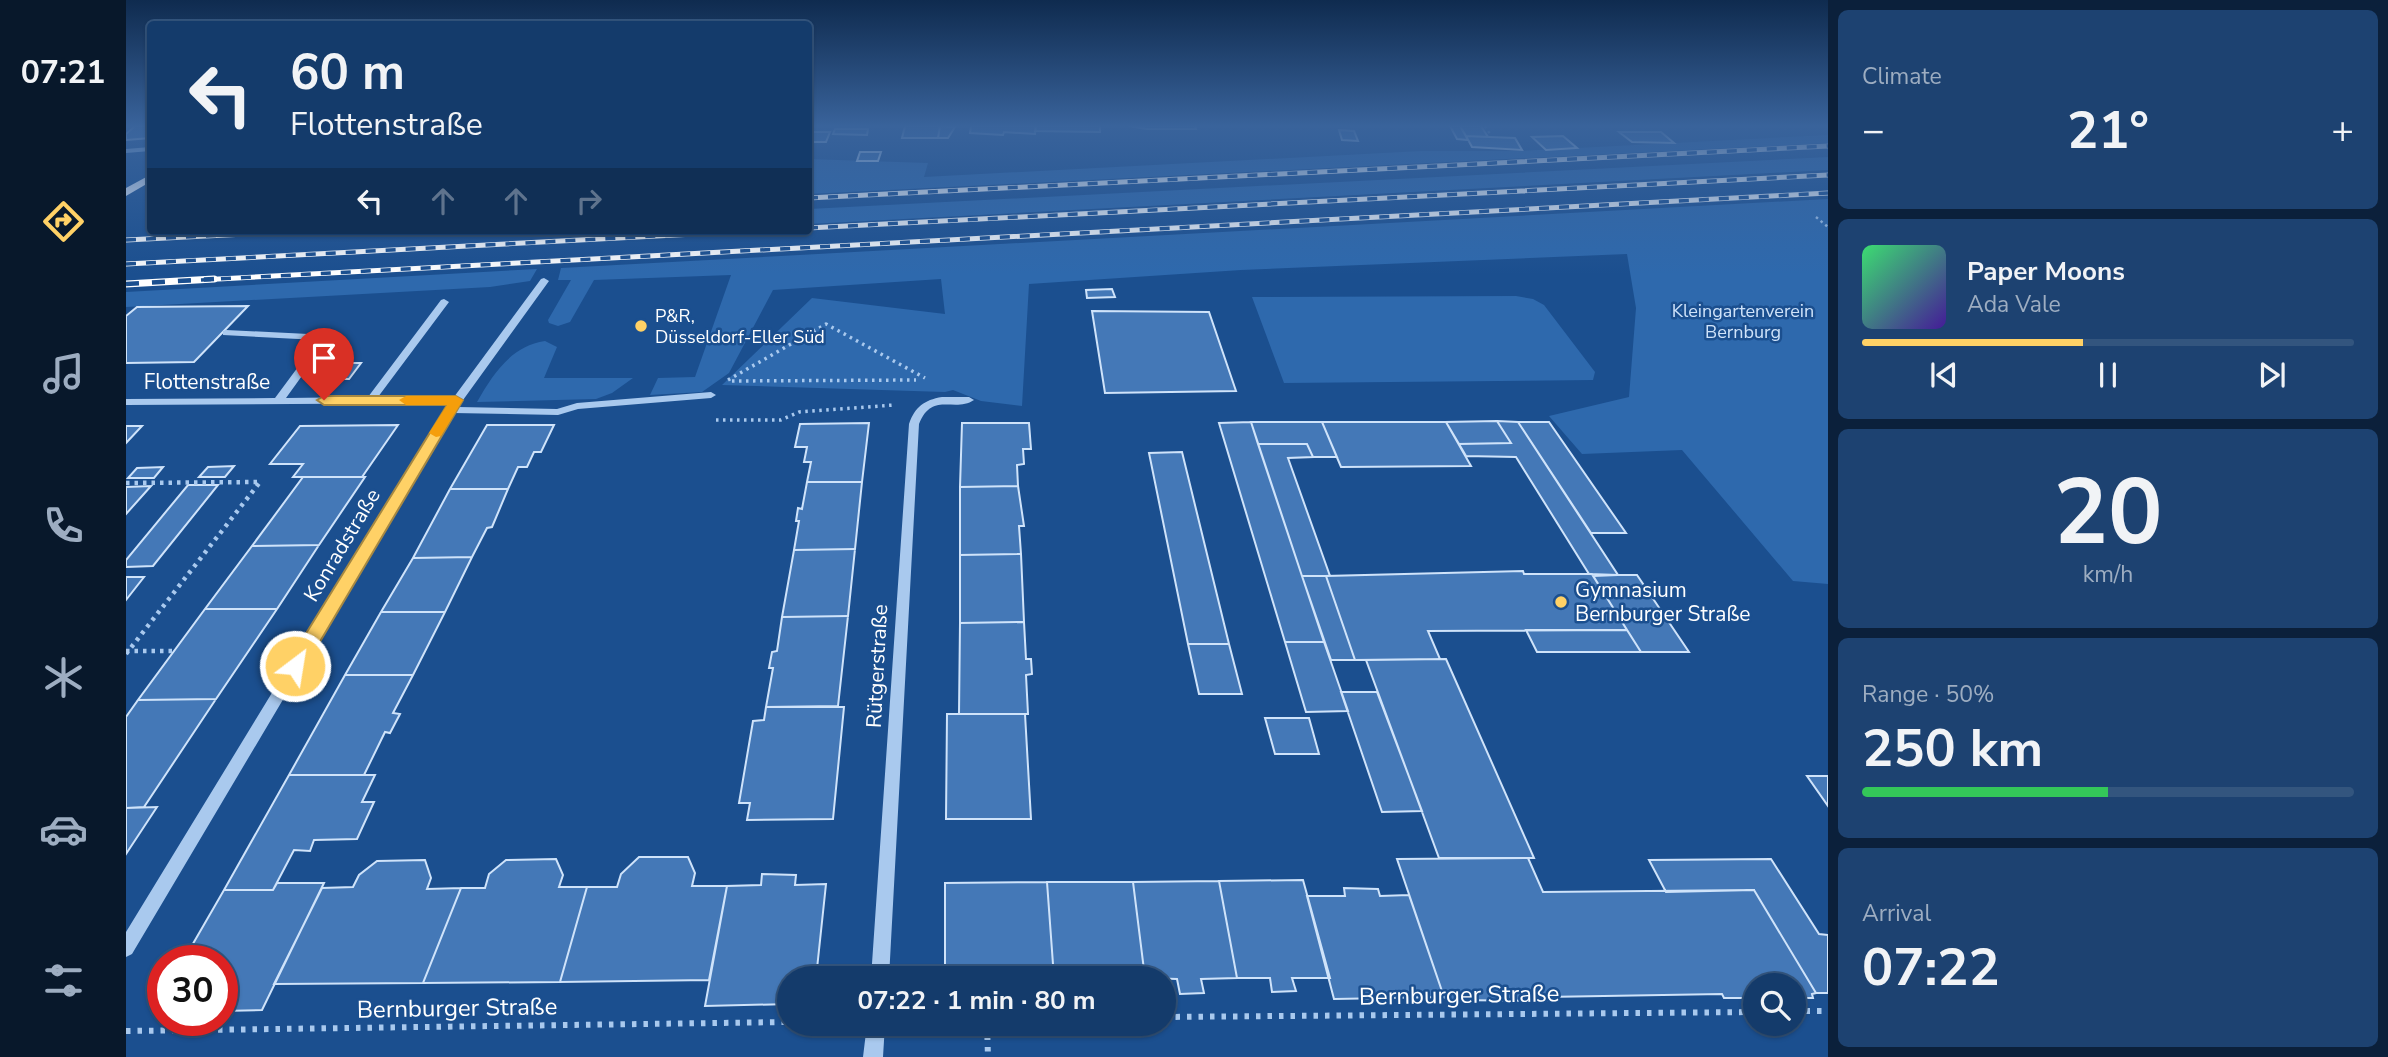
<!DOCTYPE html>
<meta charset="utf-8">
<style>
:root{--surface:#143b6b;--page:#1d4271;--text:#f1f3f6;--muted:#9dadc1;--line:#33557e;--accent:#ffd166}
body{margin:0;font-family:"Nunito Sans",sans-serif;background:var(--page);color:var(--text);height:100vh;display:flex;flex-direction:column;font-size:26px;white-space:nowrap}
*{box-sizing:border-box;margin:0}
p{font-size:23px;color:var(--muted)}
.icon{flex:none;width:38px;height:38px;fill:none;stroke:currentColor;stroke-width:2;stroke-linecap:round;stroke-linejoin:round}
.map{position:relative;flex:1;overflow:hidden}
.details{display:flex;flex-direction:column;gap:10px;padding:10px;background:#0b203b;width:560px}
.details>*{flex:none}
.banner{position:absolute;left:21px;top:21px;width:665px;height:214px;border-radius:7px;box-shadow:0 2px 5px #0004,0 0 0 2px var(--line);background:#143b6b;color:var(--text);overflow:hidden}
.controls{position:absolute;left:1617px;top:973px;display:grid;gap:14px}
.controls a{display:grid;place-items:center;width:63px;height:63px;border-radius:50%;background:var(--surface);box-shadow:0 2px 5px #0004,0 0 0 2px var(--line);font-size:35px}
.speed{position:absolute;left:21px;top:945px;display:flex;gap:14px;font-size:35px;font-weight:700;text-align:center}
.speed>*{display:grid;place-content:center;width:91px;height:91px;border-radius:50%;background:var(--surface);box-shadow:0 2px 5px #0004,0 0 0 2px var(--line);line-height:1}
.speed .limit{border:10px solid #d22;background:#fff;color:#111}
.pin{position:absolute;display:grid;place-items:center;width:60px;height:60px;color:#fff;margin:-72px -30px;border-radius:50% 50% 50% 0;rotate:-45deg;box-shadow:0 0 7px #0007}
.pin .icon{rotate:45deg}
.me{position:absolute;width:77px;margin:-38px;rotate:31deg;stroke-linejoin:round;filter:drop-shadow(0 0 5px #0008)}
.turn{display:flex;align-items:center;gap:24px;height:147px;padding:0 28px;font-size:32px}
.turn .icon{width:91px;height:91px;stroke-width:2.5}
.turn b{display:block;font-size:49px;line-height:60px}
.lanes{display:flex;align-items:center;height:66px;padding:0 28px;background:#0003;justify-content:center;gap:35px;direction:ltr}
.lanes .off{opacity:.35}
.big{font-size:52px;font-weight:700;line-height:1.1}
.details .card{flex:1;display:flex;flex-direction:column;justify-content:center;gap:10px;min-width:0;padding:0 24px;border-radius:10px;background:var(--page)}
.details .dial{align-items:center;gap:0}
.dial b{font-size:91px;line-height:1}
.song{display:flex;align-items:center;gap:21px}
.cover{width:84px;height:84px;border-radius:10px;background:linear-gradient(135deg,hsl(140 70% 55%),hsl(260 70% 35%))}
.played{height:7px;border-radius:4px;background:linear-gradient(90deg,var(--accent) 45%,var(--line) 45%)}
.keys{display:flex;justify-content:space-around;direction:ltr}
.heat{display:flex;justify-content:space-between;align-items:center;font-size:38px;direction:ltr}
.charge{height:10px;border-radius:5px;background:linear-gradient(90deg,#34c759 50%,var(--line) 0)}
.trip{position:absolute;left:651px;top:966px;width:399px;height:70px;border-radius:35px;background:var(--surface);box-shadow:0 2px 5px #0004,0 0 0 2px var(--line);font-weight:700;line-height:70px;text-align:center}
main{display:flex;flex:1;min-height:0}
.dock{display:flex;flex-direction:column;width:126px;justify-content:space-around;align-items:center;background:#08182b;color:var(--muted)}
.dock .icon{width:49px;height:49px}
.dock .selected{color:var(--accent)}
.dock b{font-size:32px;color:var(--text)}
.map>svg:first-child{display:block}
</style>
<main>
<nav class="dock">
<b>07:21</b>
<svg class="icon selected" aria-label="directions" viewBox="0 0 24 24"><path d="M12 3l9 9-9 9-9-9zM9 14v-3h6M13 9l2 2-2 2"/></svg>
<svg class="icon" aria-label="music" viewBox="0 0 24 24"><path d="M9 18V5l10-2v13"/><circle cx="6" cy="18" r="3"/><circle cx="16" cy="16" r="3"/></svg>
<svg class="icon" aria-label="phone" viewBox="0 0 24 24"><path d="M5 4h4l2 5-3 2q2 4 5 5l2-3 5 2v4C11 20 4 13 5 4z"/></svg>
<svg class="icon" aria-label="climate" viewBox="0 0 24 24"><path d="M12 3v18M4 7l16 10M4 17L20 7"/></svg>
<svg class="icon" aria-label="car" viewBox="0 0 24 24"><path d="M5 17H2v-5l4-1 3-4h7l3 4 3 1v5h-3M9 17h6M6 11h13"/><circle cx="7" cy="17" r="2"/><circle cx="17" cy="17" r="2"/></svg>
<svg class="icon" aria-label="filters" viewBox="0 0 24 24"><path d="M4 7h16M4 17h16"/><circle cx="9" cy="7" r="2"/><circle cx="15" cy="17" r="2"/></svg>
</nav>
<div class="map">
<svg width="1702" height="1057" viewBox="0 0 1702 1057">
<rect width="100%" height="100%" fill="#1b4f8f"/>
<path fill="#2e69ad" d="M1702 135V143L683 194 682 159 802 163 798 177 1295 151H1394Z
M1702 157V170L683 224V209Z
M1702 199V584L1667 581 1556 450 1456 454 1423 416 1503 397 1510 308 1501 254 1115 270 903 284 896 406 855 401 827 390 819 392 596 385 686 298 819 314 815 279 647 290 603 373 576 392 524 395 532 378 569 377 605 275 468 280 444 322 432 326 423 323 422 320 445 280H432L435 268Z
M411 269 404 281 364 287 0 307V292Z
M1390 296 1407 299 1418 305 1469 372 1467 380 1158 383 1126 297Z
M419 341 431 347 418 378H507L486 393 470 399 351 402C367 374 385 346 419 341Z"/>
<path fill="#4478b7" stroke="#cfe3fa" stroke-width="2" d="M9 126H24V138L0 140V134Z
M779 126H814L812 138H776Z
M814 126 829 127 822 138H812Z
M845 126H910L909 134 878 132 877 135 844 133Z
M910 126H974V132L909 131Z
M1003 126H1069L1070 129H1021Z
M1324 126H1334L1342 140 1331 139Z
M1334 126H1355L1362 137 1340 136Z
M709 129H742L741 135 707 134Z
M1213 130 1228 131 1232 141 1216 140Z
M687 132H704L700 142H683Z
M1493 132H1535L1548 143 1506 142Z
M1340 136 1389 138 1396 150 1346 147Z
M1437 136 1451 148 1420 150 1406 137Z
M734 152H755L752 161H731Z
M357 231H398L396 234 355 236Z
M986 289 989 297 961 298 960 290Z
M122 306 68 362 0 363V316L11 307Z
M966 311 1083 312 1110 391 979 393Z
M204 363H235L223 379H192Z
M1371 421 1385 443 1333 444 1320 422Z
M1371 421 1392 422 1492 575 1463 574 1390 457 1340 456 1333 444 1385 443Z
M1125 422 1176 576 1198 642H1159L1093 423Z
M1125 422H1196L1211 457H1187L1181 444H1132Z
M1196 422H1320L1345 466 1215 467Z
M1392 422H1423L1500 533H1465Z
M743 423 736 482H681L685 462H678L681 447H669L674 424Z
M836 423H903L905 449H897L898 464 891 465 892 486 834 487Z
M272 425 236 477H167L177 464H144L174 426Z
M361 425H428L415 452H408L401 467H392L382 489H324Z
M0 426H16L0 443Z
M1132 444H1181L1187 457 1162 458 1204 576H1176Z
M1056 452 1103 644H1062L1023 453Z
M108 466 99 477H73L82 467Z
M37 467 28 478H2L11 468Z
M177 477H239L193 545 126 546Z
M681 482H736L729 549 668 550 673 521H670L672 508 676 509Z
M62 485H92L27 566 0 567V560Z
M25 486 0 514V487Z
M892 486 898 526H893L895 554 834 555V487Z
M324 489H382L366 527 361 528 346 557 287 558Z
M193 545 151 609H79L126 546Z
M729 549 722 616 656 617 668 550Z
M895 554 898 622 834 623V555Z
M346 557 319 612H255L287 558Z
M1397 571 1398 574H1466L1501 630 1302 631 1314 659 1229 660 1200 576Z
M1492 575H1511L1563 652H1515L1467 576Z
M1176 576H1200L1229 660H1205Z
M0 577H18L0 600Z
M79 609H151L90 699 12 700Z
M255 612H319L287 675H219Z
M722 616 712 706 640 707 647 668H643L646 652 651 651 656 617Z
M898 622 900 659H905L906 674 900 675 902 714H833L834 623Z
M1400 630H1501L1515 652H1411Z
M1159 642H1198L1222 711 1180 712Z
M1062 644H1103L1116 694H1073Z
M1320 659 1408 858H1313L1240 660Z
M219 675H287L267 713 274 714 264 733 259 732 238 775H163Z
M1215 692H1251L1296 811 1256 812Z
M90 699 18 807 0 808V717L12 700Z
M640 707H718L707 819 621 820 624 803H613L627 721 638 720Z
M821 714H899L905 819H820Z
M1139 718H1183L1193 754H1149Z
M163 775H249L236 802H248L231 839 188 840 184 851 168 850 147 890H98Z
M1681 776H1702V806Z
M31 807 0 854V808Z
M513 857H562L569 873 566 886H601L583 980 434 982 461 887H491L495 874Z
M1402 858 1417 892 1628 890 1690 993 1686 994 1687 998H1668V985H1629V998H1598L1596 994 1419 997 1420 1001 1323 1000 1318 997 1271 859Z
M430 859 437 875 433 887H461L434 982 297 983 335 888H359L363 874 380 860Z
M1645 859 1693 934 1702 935V993H1690L1628 890 1540 892 1523 860Z
M299 860 305 878 301 889 335 888 297 983 148 984 196 888 227 887 233 875 251 861Z
M636 874 670 875 669 885 700 884 690 978H663V1004L579 1006 601 886 635 885Z
M1177 880 1204 978H1166L1170 991 1146 992 1144 978H1111L1093 881Z
M1093 881 1111 978 1075 979 1078 993 1054 994 1051 979 1019 978 1007 882Z
M921 882 928 978H819V883Z
M921 882H1007L1019 978H928Z
M151 883H198L136 1010 96 1011V961H57L98 890H147Z
M1218 888 1252 889 1254 896 1283 895 1318 997 1208 999 1181 896H1219Z"/>
<g fill="none" stroke-linecap="round" stroke-linejoin="round">
<path stroke="#a9c9ee" stroke-width="2.5" stroke-dasharray="2.5 3.5" stroke-linecap="butt" d="M1359 126 1364 134
M1690 217 1702 227
M343 234 357 233
M477 235 478 231"/>
<path stroke="#a9c9ee" stroke-width="3.5" stroke-dasharray="2.5 4.5" stroke-linecap="butt" d="M602 380 700 324 799 378
M606 381 790 380
M590 420H655L673 412 768 405"/>
<path stroke="#a9c9ee" stroke-width="4.5" stroke-dasharray="3.5 5" stroke-linecap="butt" d="M0 483 134 482 0 654
M0 651H48"/>
<path stroke="#a9c9ee" stroke-width="6" stroke-dasharray="4.5 7" stroke-linecap="butt" d="M1668 1011H1702
M1038 1017 1629 1012
M861 1024 862 1057
M0 1031 663 1022"/>
<path fill="#a9c9ee" fill-rule="evenodd" d="M24 147V151L0 153V149Z
M418 278 423 281 332 407 431 409 451 403 585 392 590 395 585 398 452 409 432 415 327 413 6 954 0 957V932L323 403 0 405V399L149 398 192 340 97 335V331L100 330 202 335 204 337 160 398 242 397 315 300 318 299 323 302 252 397H328L415 279Z
M816 397H843L848 400C829 413 806 391 793 424L763 978H745L783 424C789 407 798 400 816 397Z
M741 1024H759L757 1057H737Z"/>
<path fill="#f0f6ff" fill-rule="evenodd" d="M24 175V182L0 196V188Z"/>
<defs>
<path id="rail-far1" d="M682 198 1702 146
M682 228 1702 175
M0 240 182 231
M0 264 626 231
M55 281 1702 193"/>
<path id="rail" d="M0 284 88 279"/>
</defs>
<use href="#rail-far1" stroke="#fff" stroke-width="5"/>
<use href="#rail" stroke="#fff" stroke-width="7"/>
<use href="#rail-far1" stroke="#1b4f8f" stroke-width="3.5" stroke-dasharray="10" stroke-linecap="butt"/>
<use href="#rail" stroke="#1b4f8f" stroke-width="4.5" stroke-dasharray="13" stroke-linecap="butt"/>
</g>
<linearGradient id="sky" x2="0" y2="1"><stop stop-color="#0f2b4f"/><stop offset="0.46" stop-color="#39639b"/><stop offset="1" stop-color="#39639b" stop-opacity="0"/></linearGradient>
<rect width="1702" height="274" fill="url(#sky)"/>
<path fill="#ffd166" stroke="#a68842" stroke-width="2" d="M330 396 337 400 176 672H163L160 666 163 661 321 405H198L191 400 198 396Z"/>
<path fill="#f59e0b" d="M330 396 337 400 315 436 310 437 303 433 321 405H280L273 400 280 396Z"/>
<g fill="#ffd166" stroke="#1b4f8f" stroke-width="2.5">
<circle cx="515" cy="326" r="7"/>
<circle cx="1435" cy="602" r="7"/>
</g>
<g text-anchor="middle" stroke-width="5" stroke-linejoin="round" paint-order="stroke">
<g font-size="18" fill="#cfe3fa" stroke="#1b4f8f">
<text x="1617" y="317">Kleingartenverein<tspan x="1617" dy="21">Bernburg</tspan></text>
</g>
<g font-size="18" fill="#fff" stroke="#1b4f8f" text-anchor="start">
<text x="529" y="322">P&amp;R,<tspan x="529" dy="21">Düsseldorf-Eller Süd</tspan></text>
</g>
<g font-size="21" fill="#fff" stroke="#1b4f8f">
<text x="81" y="389">Flottenstraße</text>
<text transform="translate(216 545) rotate(-59)" y="7">Konradstraße</text>
<text transform="translate(751 666) rotate(-87)" y="7">Rütgerstraße</text>
</g>
<g font-size="21" fill="#fff" stroke="#1b4f8f" text-anchor="start">
<text x="1449" y="597">Gymnasium<tspan x="1449" dy="24">Bernburger Straße</tspan></text>
</g>
<g font-size="24" fill="#fff" stroke="#1b4f8f">
<text transform="translate(1333 995) rotate(-1)" y="8">Bernburger Straße</text>
<text transform="translate(331 1008) rotate(-1)" y="8">Bernburger Straße</text>
</g>
</g>
</svg>
<div class="controls">
<a><svg class="icon" aria-label="search" viewBox="0 0 24 24"><circle cx="10" cy="10" r="6"/><path d="M15 15l6 6"/></svg></a>
</div>
<div class="speed"><div class="limit">30</div></div>
<div class="pin" style="left:198px;top:400px;background:#d93025"><svg class="icon" aria-label="arrive" viewBox="0 0 24 24"><path d="M6 21V4h12l-3 4 3 4H6"/></svg></div>
<svg class="me" style="left:169px;top:666px" viewBox="-20 -20 40 40"><circle r="17" fill="#ffd166" stroke="#fff" stroke-width="3"/><path d="M0-11L8 9 0 5-8 9z" fill="#fff"/></svg>
<div class="trip">07:22 · 1 min · 80 m</div>
<div class="banner">
<div class="turn"><svg class="icon" aria-label="left" viewBox="0 0 24 24"><path d="M17 20v-9H6M10 6l-5 5 5 5"/></svg><div><b>60 m</b>Flottenstraße</div></div>
<div class="lanes"><svg class="icon" aria-label="left" viewBox="0 0 24 24"><path d="M17 20v-9H6M10 6l-5 5 5 5"/></svg><svg class="icon off" aria-label="ahead" viewBox="0 0 24 24"><path d="M12 20V5M6 11l6-6 6 6"/></svg><svg class="icon off" aria-label="ahead" viewBox="0 0 24 24"><path d="M12 20V5M6 11l6-6 6 6"/></svg><svg class="icon off" aria-label="right" viewBox="0 0 24 24"><path d="M7 20v-9h11M14 6l5 5-5 5"/></svg></div>
</div>
</div>
<section class="details">
<div class="card"><p>Climate</p>
<div class="heat"><a>−</a><b class="big">21°</b><a>+</a></div>
</div>
<div class="card">
<div class="song"><i class="cover"></i><div><b>Paper Moons</b><p>Ada Vale</p></div></div>
<div class="played"></div>
<div class="keys"><svg class="icon" aria-label="previous" viewBox="0 0 24 24"><path d="M18 5L8 12l10 7zM5 5v14"/></svg><svg class="icon" aria-label="pause" viewBox="0 0 24 24"><path d="M8 5v14M16 5v14"/></svg><svg class="icon" aria-label="next" viewBox="0 0 24 24"><path d="M6 5l10 7-10 7zM19 5v14"/></svg></div>
</div>
<div class="card dial"><b>20</b><p>km/h</p></div>
<div class="card"><p>Range · 50%</p><b class="big">250 km</b><div class="charge"></div></div>
<div class="card"><p>Arrival</p><b class="big">07:22</b></div>
</section>
</main>
